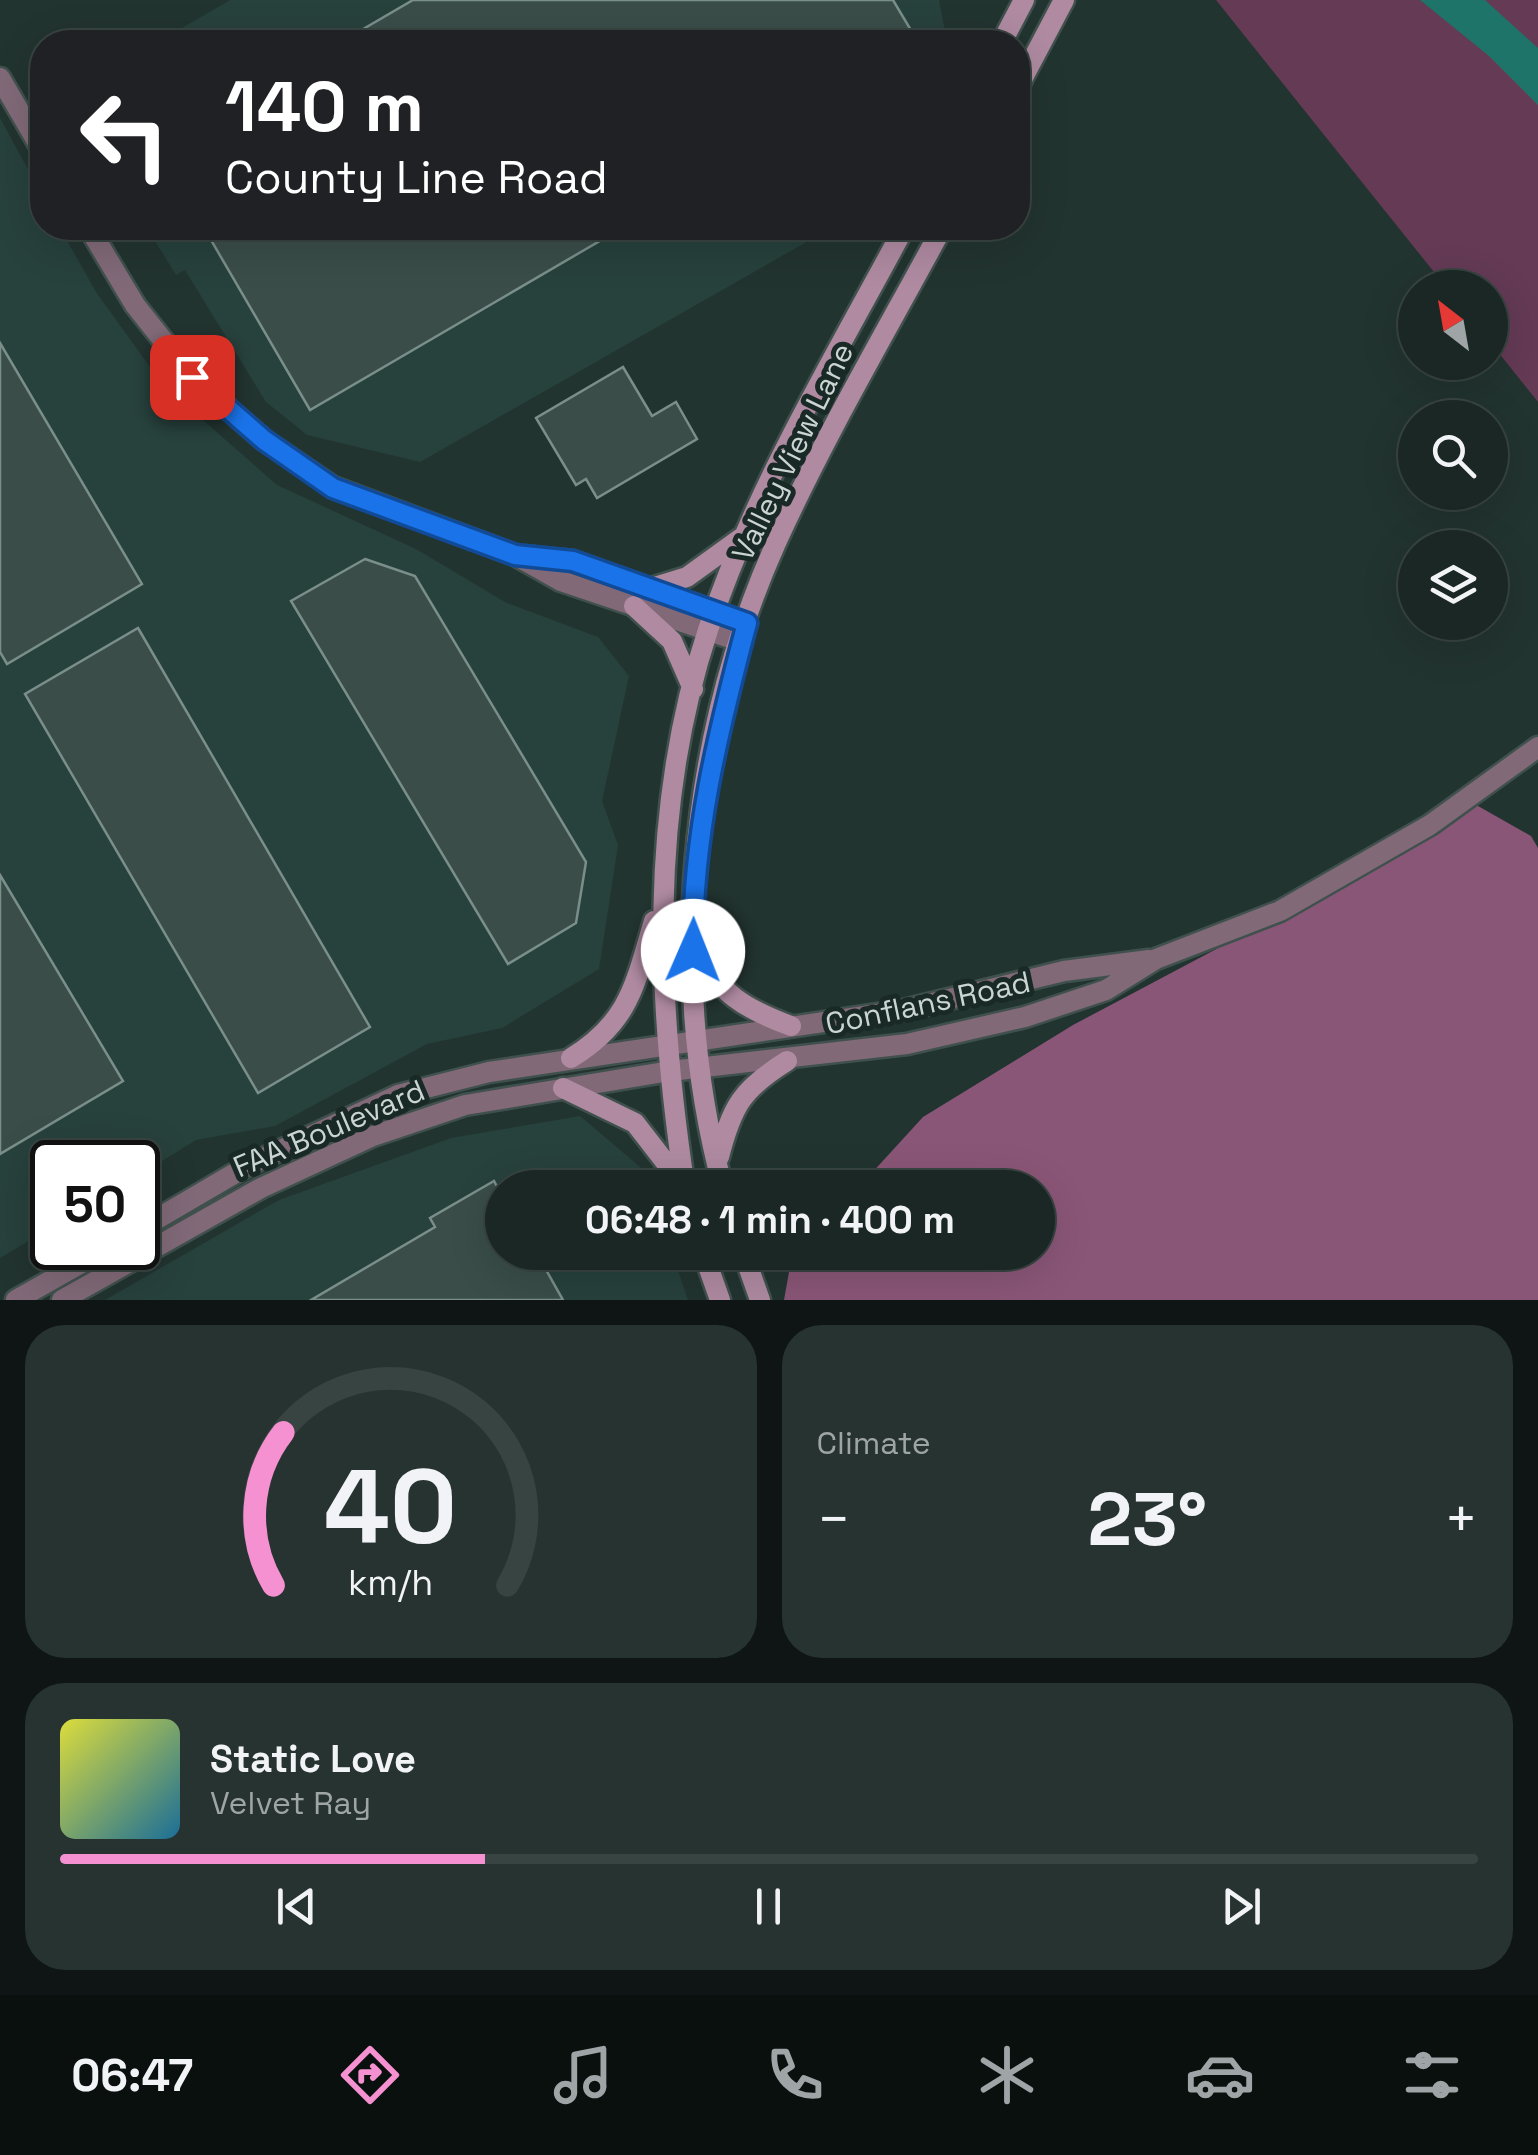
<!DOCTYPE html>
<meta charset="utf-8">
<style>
:root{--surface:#1a2724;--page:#273331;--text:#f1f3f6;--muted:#9fa5a6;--line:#384441;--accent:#f591d1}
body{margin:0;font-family:"Space Grotesk",sans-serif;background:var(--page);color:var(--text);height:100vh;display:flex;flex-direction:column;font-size:38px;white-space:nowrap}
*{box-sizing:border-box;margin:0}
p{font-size:32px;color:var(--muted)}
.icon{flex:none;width:55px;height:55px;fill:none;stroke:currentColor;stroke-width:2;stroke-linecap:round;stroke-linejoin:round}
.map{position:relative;height:1300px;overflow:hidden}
.sheet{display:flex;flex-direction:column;gap:25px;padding:25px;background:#0e1514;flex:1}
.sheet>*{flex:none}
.guide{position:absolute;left:30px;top:30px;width:1000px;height:210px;border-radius:40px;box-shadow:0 10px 40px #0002,0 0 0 2px var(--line);background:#202124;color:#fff;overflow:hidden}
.needle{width:65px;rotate:329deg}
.tools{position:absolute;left:1398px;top:270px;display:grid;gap:20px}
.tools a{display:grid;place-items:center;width:110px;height:110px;border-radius:50%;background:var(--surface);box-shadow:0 10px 40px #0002,0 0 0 2px var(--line);font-size:50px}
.speed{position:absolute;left:30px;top:1140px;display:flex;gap:20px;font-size:50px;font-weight:700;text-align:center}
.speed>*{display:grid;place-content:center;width:130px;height:130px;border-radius:50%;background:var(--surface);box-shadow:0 10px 40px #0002,0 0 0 2px var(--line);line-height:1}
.speed .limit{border:5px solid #111;border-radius:15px;background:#fff;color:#111}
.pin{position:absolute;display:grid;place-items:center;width:85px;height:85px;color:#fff;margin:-42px;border-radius:20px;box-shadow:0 5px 15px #0006}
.me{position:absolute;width:110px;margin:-55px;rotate:1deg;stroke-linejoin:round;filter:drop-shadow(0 0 8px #0008)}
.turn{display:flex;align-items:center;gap:35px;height:210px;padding:0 30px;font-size:45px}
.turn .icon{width:130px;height:130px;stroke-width:2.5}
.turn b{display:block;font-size:70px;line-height:85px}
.big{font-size:75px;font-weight:700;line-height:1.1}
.sheet .tile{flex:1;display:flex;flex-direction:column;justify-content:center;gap:15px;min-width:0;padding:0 35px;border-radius:40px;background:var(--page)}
.sheet .dial{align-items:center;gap:0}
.dial svg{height:260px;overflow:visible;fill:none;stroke:var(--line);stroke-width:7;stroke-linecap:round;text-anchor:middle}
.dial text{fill:var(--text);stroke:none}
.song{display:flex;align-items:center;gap:30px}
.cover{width:120px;height:120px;border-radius:15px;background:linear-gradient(135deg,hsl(60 70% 55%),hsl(200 70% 35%))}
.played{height:10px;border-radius:5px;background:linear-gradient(90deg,var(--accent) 30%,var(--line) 30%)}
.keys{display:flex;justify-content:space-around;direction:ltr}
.heat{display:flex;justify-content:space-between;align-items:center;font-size:55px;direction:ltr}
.sheet .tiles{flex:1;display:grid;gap:25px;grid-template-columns:1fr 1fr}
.tile:last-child{grid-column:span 2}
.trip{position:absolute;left:485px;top:1170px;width:570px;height:100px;border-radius:50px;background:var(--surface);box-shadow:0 10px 40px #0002,0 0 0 2px var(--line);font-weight:700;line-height:100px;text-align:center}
.tabs{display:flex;height:160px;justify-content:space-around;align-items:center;background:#0a100e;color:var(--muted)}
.tabs .icon{width:70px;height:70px}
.tabs .active{color:var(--accent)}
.tabs b{font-size:45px;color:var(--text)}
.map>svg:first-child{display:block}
</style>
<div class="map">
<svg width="1538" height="1300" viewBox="0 0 1538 1300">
<rect width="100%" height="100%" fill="#223430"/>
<path fill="#27413c" d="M230 0H939L947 42H158Z
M0 118 42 195V228H60L96 292 163 385 277 485 416 549 505 602 598 637 629 676 602 801 618 845 599 969 502 1028 427 1044 275 1126 196 1140 138 1176V1162H52V1227L0 1258Z
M147 228H831L420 462 307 435 266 402 185 270 176 275Z
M580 1116 645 1171 651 1187 502 1188V1252L672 1253 688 1300H105L279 1200 451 1138Z"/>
<path fill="#643a55" d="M1216 0H1538V402L1490 342V288L1446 287Z"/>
<path fill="#8a5677" d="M1471 802 1531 836 1538 848V1300H784L791 1261 799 1253 1038 1252V1188L859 1187 923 1117 1073 1025 1275 918Z"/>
<path fill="#1e7468" d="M1420 0H1485L1538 48V105L1489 56Z"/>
<path fill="#3a4d49" stroke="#7a8e8a" stroke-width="2.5" d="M413 0H893L918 42H341Z
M204 228H622L310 410Z
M0 343 142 584 7 664 0 652Z
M623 367 652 416 676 402 697 439 597 498 586 479 576 485 536 418Z
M365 559 415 576 586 862 576 923 508 964 291 601Z
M138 628 370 1027 258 1093 25 694Z
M0 875 123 1081 0 1154Z
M494 1181 502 1196V1252H536L563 1300H311L435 1227 430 1218Z"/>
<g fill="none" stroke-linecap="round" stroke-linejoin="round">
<defs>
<path id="tertiary" d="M0 78 42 150
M89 228 135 305 192 377 264 440 333 487 515 555 561 581 742 642
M522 556 573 561 747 623
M138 1230 249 1165 398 1095 489 1072 904 1010 1064 971 1149 960
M16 1300 108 1248
M62 1300 261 1188 373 1136 465 1105 670 1071 907 1044 1025 1017 1106 990 1156 959 1280 911 1430 825 1538 747"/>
<path id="secondary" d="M1002 42 1024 0
M1018 87 1064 0
M648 589 687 577 741 538
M634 606 672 641 693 689
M693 951C725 995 740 1007 791 1026
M571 1058C630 1022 635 984 654 921
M563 1088 635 1123 683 1185
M719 1157C732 1106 742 1089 787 1061
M685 1188C657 1003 648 811 708 630 755 488 834 359 904 228
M723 1188C667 979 688 739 776 543 825 435 886 332 942 228
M703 1252 720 1300
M743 1252 760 1300"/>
</defs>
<use href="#tertiary" stroke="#40514d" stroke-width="25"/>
<use href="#secondary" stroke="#40514d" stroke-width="25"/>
<use href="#tertiary" stroke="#816978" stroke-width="20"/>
<use href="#secondary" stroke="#af8aa1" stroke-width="20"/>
</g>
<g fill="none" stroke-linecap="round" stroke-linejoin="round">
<defs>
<path id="route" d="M192 377 264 440 333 488 515 555 573 561 747 623C718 732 692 837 693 951"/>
</defs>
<use href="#route" stroke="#114b97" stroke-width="25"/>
<use href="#route" stroke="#1a73e8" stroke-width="18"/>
</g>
<g text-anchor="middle" stroke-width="10" stroke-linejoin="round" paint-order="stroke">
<g font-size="30" fill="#cad4d2" stroke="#182926">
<text transform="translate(793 452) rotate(-64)" y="10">Valley View Lane</text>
<text transform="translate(928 1003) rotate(-12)" y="10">Conflans Road</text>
<text transform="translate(329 1129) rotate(-23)" y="10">FAA Boulevard</text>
</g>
</g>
</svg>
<div class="tools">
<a><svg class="needle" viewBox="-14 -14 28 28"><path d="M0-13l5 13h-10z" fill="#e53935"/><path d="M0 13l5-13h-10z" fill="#9fa5a6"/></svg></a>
<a><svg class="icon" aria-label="search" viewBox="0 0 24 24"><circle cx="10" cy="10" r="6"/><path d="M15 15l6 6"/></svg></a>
<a><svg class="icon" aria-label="layers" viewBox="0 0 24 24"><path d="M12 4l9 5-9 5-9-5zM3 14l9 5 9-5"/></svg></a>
</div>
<div class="speed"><div class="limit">50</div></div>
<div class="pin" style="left:192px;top:377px;background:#d93025"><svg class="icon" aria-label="arrive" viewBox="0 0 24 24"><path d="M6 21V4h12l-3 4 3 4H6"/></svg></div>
<svg class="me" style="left:693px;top:951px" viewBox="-20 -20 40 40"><circle r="19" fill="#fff"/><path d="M0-13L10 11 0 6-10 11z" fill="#1a73e8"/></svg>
<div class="trip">06:48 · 1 min · 400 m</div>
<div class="guide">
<div class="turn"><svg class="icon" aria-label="left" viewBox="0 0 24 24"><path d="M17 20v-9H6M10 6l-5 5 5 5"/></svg><div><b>140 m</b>County Line Road</div></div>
</div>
</div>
<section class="sheet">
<div class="tiles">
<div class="tile dial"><svg viewBox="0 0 100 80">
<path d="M14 69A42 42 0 1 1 86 69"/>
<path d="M14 69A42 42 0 0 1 17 22" stroke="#f591d1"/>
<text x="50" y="56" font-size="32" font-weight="700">40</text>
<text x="50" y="72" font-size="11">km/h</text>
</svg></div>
<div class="tile"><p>Climate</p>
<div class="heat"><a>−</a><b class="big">23°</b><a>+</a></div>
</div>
<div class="tile">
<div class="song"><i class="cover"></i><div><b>Static Love</b><p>Velvet Ray</p></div></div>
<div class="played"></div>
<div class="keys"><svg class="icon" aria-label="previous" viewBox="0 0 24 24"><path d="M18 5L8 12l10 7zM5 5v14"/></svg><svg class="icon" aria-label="pause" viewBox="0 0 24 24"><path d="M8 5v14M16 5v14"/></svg><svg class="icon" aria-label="next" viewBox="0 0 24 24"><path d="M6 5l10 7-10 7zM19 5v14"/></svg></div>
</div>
</div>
</section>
<nav class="tabs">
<b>06:47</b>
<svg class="icon active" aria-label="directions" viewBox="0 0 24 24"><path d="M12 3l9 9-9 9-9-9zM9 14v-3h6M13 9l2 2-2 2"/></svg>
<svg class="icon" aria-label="music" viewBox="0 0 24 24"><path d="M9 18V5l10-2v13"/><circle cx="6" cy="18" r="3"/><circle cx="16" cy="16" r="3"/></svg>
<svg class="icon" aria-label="phone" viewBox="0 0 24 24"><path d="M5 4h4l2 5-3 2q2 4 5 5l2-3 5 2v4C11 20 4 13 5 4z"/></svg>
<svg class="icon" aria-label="climate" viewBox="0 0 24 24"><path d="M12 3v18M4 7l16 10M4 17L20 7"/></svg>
<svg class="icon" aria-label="car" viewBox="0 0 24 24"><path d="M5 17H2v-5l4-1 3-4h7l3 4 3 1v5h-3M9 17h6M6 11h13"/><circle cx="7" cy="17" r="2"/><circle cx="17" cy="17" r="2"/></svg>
<svg class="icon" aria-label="filters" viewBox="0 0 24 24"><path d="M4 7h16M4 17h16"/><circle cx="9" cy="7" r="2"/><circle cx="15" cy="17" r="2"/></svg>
</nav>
